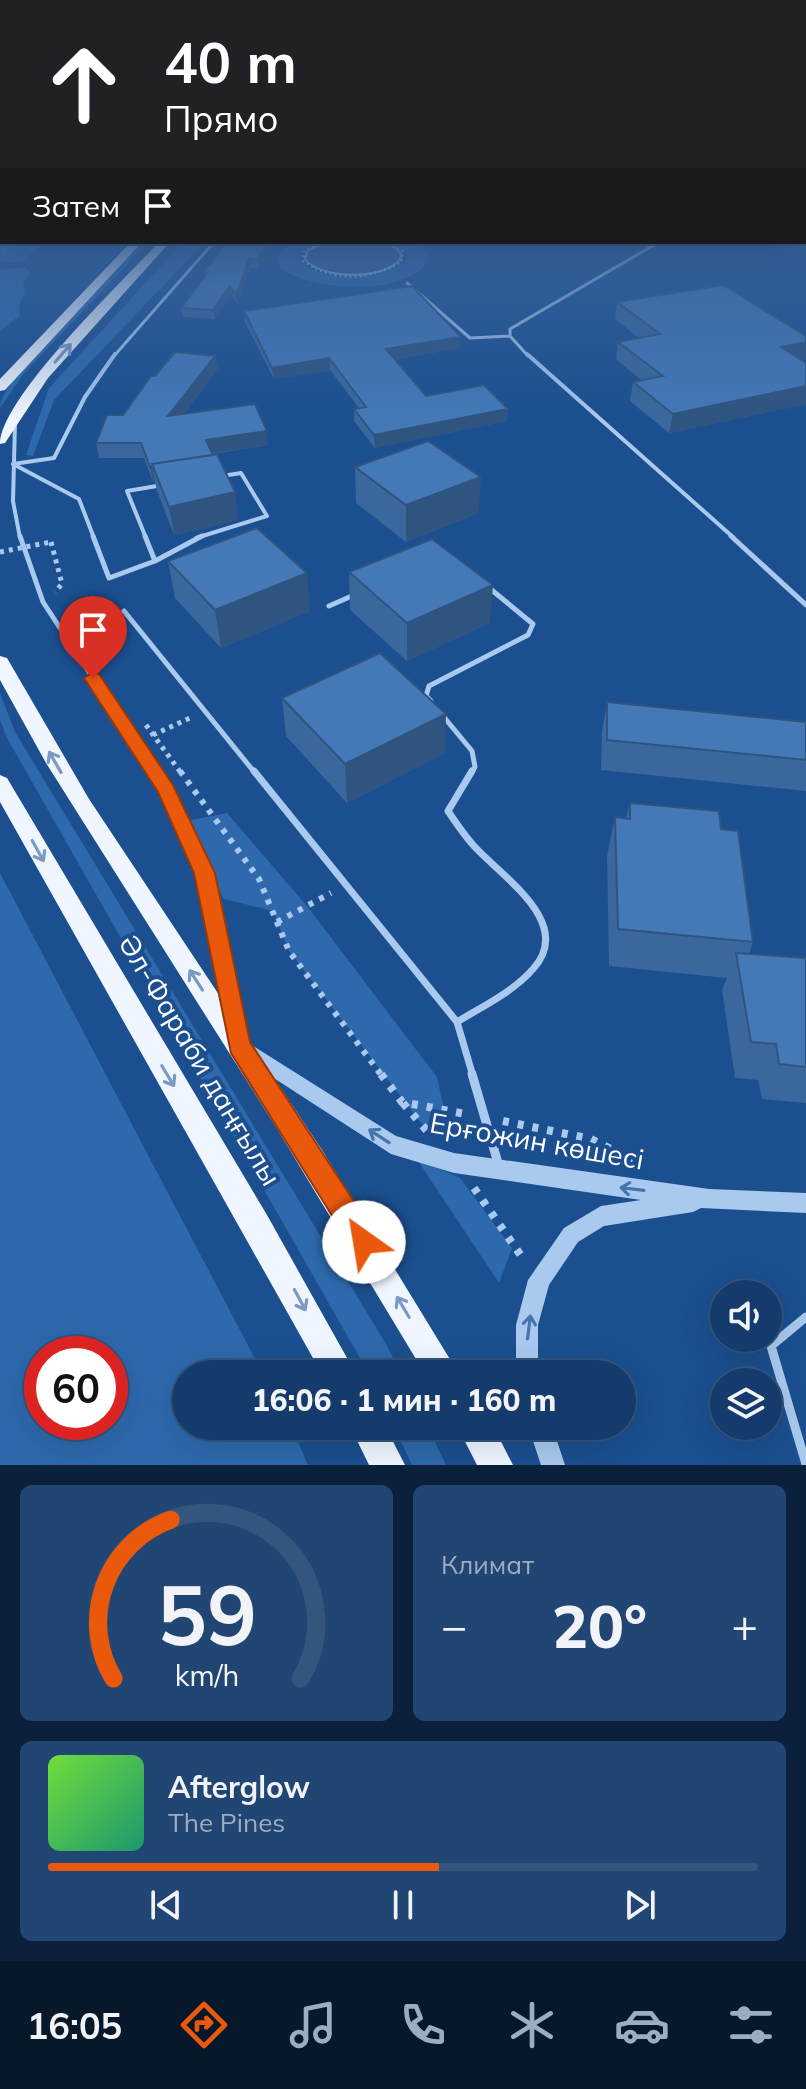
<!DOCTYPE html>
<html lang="ru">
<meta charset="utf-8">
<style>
:root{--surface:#143b6b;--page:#214673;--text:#f1f3f6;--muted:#9dadc1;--line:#33557e;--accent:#ea580c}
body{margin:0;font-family:Mulish,sans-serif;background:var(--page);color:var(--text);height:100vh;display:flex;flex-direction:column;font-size:30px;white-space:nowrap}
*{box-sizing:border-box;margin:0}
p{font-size:26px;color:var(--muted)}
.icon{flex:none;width:44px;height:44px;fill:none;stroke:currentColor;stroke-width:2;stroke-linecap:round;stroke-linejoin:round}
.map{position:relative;height:1465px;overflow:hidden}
.details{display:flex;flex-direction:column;gap:20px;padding:20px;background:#0b203b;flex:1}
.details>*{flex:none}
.banner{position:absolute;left:0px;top:0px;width:806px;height:244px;box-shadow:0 8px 32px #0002,0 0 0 2px var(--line);background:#202124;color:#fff;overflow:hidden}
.tools{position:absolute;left:710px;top:1280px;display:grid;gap:16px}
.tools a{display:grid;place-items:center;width:72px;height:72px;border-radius:50%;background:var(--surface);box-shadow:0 8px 32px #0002,0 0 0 2px var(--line);font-size:40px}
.speed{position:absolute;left:24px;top:1336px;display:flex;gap:16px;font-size:40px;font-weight:700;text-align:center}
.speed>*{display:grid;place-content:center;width:104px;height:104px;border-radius:50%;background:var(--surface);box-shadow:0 8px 32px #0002,0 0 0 2px var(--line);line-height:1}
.speed .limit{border:12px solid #d22;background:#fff;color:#111}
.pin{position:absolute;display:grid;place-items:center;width:68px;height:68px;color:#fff;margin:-82px -34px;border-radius:50% 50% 50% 0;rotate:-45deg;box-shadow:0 0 8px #0007}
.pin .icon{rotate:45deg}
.me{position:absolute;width:88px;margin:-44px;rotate:328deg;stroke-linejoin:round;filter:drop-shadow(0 0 6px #0008)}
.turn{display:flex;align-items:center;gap:28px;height:168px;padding:0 32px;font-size:36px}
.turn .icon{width:104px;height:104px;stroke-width:2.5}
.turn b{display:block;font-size:56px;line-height:68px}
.then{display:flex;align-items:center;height:76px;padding:0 32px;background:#0003;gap:16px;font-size:30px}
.big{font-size:60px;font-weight:800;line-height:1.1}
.details .tile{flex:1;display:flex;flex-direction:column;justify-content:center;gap:12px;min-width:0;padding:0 28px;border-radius:12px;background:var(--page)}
.details .dial{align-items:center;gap:0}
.dial svg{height:208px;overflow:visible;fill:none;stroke:var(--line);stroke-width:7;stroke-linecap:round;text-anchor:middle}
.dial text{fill:var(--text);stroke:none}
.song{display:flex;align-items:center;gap:24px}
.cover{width:96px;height:96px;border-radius:12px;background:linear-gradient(135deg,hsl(100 70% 55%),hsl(160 70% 35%))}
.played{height:8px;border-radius:4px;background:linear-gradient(90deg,var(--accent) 55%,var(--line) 55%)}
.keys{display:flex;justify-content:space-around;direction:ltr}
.heat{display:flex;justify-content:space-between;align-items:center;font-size:44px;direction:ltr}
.details .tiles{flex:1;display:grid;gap:20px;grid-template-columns:1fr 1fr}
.tile:last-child{grid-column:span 2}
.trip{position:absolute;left:172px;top:1360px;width:464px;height:80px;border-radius:40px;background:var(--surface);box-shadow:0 8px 32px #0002,0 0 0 2px var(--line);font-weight:800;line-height:80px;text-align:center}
.dock{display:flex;height:128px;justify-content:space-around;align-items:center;background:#08182b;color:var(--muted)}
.dock .icon{width:56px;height:56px}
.dock .active{color:var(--accent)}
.dock b{font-size:36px;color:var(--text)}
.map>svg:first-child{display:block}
</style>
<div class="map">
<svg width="806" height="1465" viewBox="0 0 806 1465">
<rect width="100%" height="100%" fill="#1b4f8f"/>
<path fill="#2e69ad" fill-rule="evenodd" d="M2 234V242H44L21 263 0 261Z
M149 242 25 372 0 408C0 377 114 271 141 243Z
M183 242H205L54 400 33 456 26 455 49 388Z
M293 242H318L304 249 300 260C318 284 386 281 406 260L405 250 391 242H416L428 253 429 260C407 297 311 291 280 268L277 256Z
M24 267 30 271 23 285 25 293 19 306 20 315 0 331V270Z
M0 693 15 732 386 1344 401 1374H369L7 738 0 720Z
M227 813 307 906 437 1077 444 1110 425 1128 289 951 273 911 224 899 181 822Z
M0 873 263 1374H186V1426H291L308 1465H0ZM42 1354H110V1422H42Z
M416 1158 460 1178 512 1248 499 1283Z
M394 1426H427L446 1465H412Z"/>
<path fill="#3c6290" stroke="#9cc4f0" stroke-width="2" d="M325 242C347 242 391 233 402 256 390 281 320 280 305 259L308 250Z"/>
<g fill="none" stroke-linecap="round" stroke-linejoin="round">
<path stroke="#a9c9ee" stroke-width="3" stroke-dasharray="2 3" stroke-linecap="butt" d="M323 242 304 252 303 261C333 282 370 280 401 262L403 251 387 242"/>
<path stroke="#a9c9ee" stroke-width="5" stroke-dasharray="4 5" stroke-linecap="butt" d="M51 542 62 584 55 592
M146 725 181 773
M153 735 190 718"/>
<path stroke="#a9c9ee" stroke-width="6" stroke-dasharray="5 7" stroke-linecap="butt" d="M180 771 259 879 289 951 382 1076
M277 922 331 893"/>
<path stroke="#a9c9ee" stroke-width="8" stroke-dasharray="6 9" stroke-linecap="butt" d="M381 1074 402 1102 465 1114
M403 1103 428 1132
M503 1121 591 1139 641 1164
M474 1188 524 1260"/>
<path stroke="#a9c9ee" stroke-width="3" d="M407 283 470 338 510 336
M114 356 214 242
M528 356 510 336V329L659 242"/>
<path stroke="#a9c9ee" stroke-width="4" d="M527 354 734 538
M15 423 13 501 20 538
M13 464 79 499 94 538
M13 464 54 458 85 397 115 354
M146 538 127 491 163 485
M196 538 267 516 241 473 222 476"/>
<path stroke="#a9c9ee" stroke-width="5" d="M20 536 43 602 155 773
M93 536 109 578 155 561 145 536
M731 536 806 605
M155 561 202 536
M329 606 354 595
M124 611 255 773
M431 701 426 696 429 686 528 635 533 624 488 587
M443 716 472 751 475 767 471 773"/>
<path stroke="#a9c9ee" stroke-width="7" d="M154 771 166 790 205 873 234 1022
M254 771 457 1022 473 1076
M457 1022C483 1006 513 992 533 969 575 923 502 877 474 846 464 835 456 823 448 811L472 771"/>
<path stroke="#a9c9ee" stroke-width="9" d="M472 1074 498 1163
M806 1317 771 1346 806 1464"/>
<path fill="#a9c9ee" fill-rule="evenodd" d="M250 1044 396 1136 454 1153 709 1189 806 1193V1213L701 1208 693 1212 604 1226 578 1242 549 1285 538 1325V1374H516V1325L528 1280 564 1228 601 1206 641 1200 454 1173 391 1154 243 1058 241 1052 243 1046Z
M528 1426H552L565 1465H541Z"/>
<path fill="#f0f6ff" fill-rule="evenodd" d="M131 242H142L5 390 0 391V379Z
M159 242H170L48 378 5 443 0 444C0 398 124 280 159 242Z
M0 656 7 658 89 799 322 1150 459 1374H425L276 1127 46 763 0 680Z
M0 775 7 778 267 1215 356 1374H322L0 802Z
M350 1426H385L405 1465H369Z
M457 1426H493L513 1465H477Z"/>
<path stroke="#a9c9ee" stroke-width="5" stroke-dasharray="4 5" stroke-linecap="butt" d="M0 552 51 542"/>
</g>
<path fill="#3a679d" d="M275 242 258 268H250L237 305 231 294 215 319 183 317 181 308 205 277 204 272Z
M617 302 806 359 801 360 806 363V404L669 433 630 401 633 382 642 381 616 359 618 342 639 338 615 319Z
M244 311 460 348 395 359 426 396 508 409 507 421 375 448 354 421V409L359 408 330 370 274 379 245 322Z
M215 356 217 370 184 414 268 445 212 454 238 520 174 535 157 491 155 482H153L144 458H99L96 443 123 415Z
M355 467 479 513 406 542 356 503Z
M168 561 310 611 221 648 175 598Z
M349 572 490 623 407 661 350 610Z
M282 698 445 753 347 803 286 736Z
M607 702 806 722V791L601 770 602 732Z
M630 803 721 829 753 942 749 954 806 958V1103L762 1099 758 1080 735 1078 722 990 727 978 609 966 607 856 615 817 626 818Z"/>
<path fill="#305480" d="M269 242H275L258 268 257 260Z
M249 259 250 268 237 305 236 296Z
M230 286 231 294 215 319 213 310Z
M461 337 460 348 386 360V349Z
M806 342V359L777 365 781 347Z
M215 356 217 370 171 431 168 416Z
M329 358 330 370 274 379 272 368Z
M806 386V404L669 433 673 414Z
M508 409 507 421 375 448 374 435Z
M267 431 268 445 208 454 206 440Z
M150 467H152L155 482H153Z
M481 477 479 513 406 542V505Z
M235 492 238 520 174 535 169 507Z
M307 573 310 611 221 648 215 610Z
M493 585 490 623 407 661V623Z
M446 714 445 753 347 803 345 764Z"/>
<path fill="#4478b7" stroke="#305480" stroke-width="2" d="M227 242H269L257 260 249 259 236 296 230 286 213 310 181 308 208 272H204L220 250Z
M723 285 806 336V342L781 347 806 363V386L673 414 633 382 663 376 618 342 660 334 617 302Z
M412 286 461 337 386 349 426 396 484 385 508 409 374 435 354 409 366 407 329 358 272 368 244 311Z
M175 352 215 356 168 416 255 404 267 431 206 440 213 455 152 464 153 466 150 467 141 443H96L107 415H123L151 376H155Z
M428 441 481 477 406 505 355 467Z
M217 454 235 492 169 507 152 464Z
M257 528 307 573 215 610 168 561Z
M432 539 493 585 407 623 349 572Z
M380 653 446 714 345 764 282 698Z
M607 702 806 722V760L607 740Z
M630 803 719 811 721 829 738 831 753 942 618 929 615 817 630 819Z
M736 953 806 958V1067L779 1064 776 1044 751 1042Z"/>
<defs><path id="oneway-shaft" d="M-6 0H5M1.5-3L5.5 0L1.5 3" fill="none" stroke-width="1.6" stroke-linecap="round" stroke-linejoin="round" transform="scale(2)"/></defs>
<g stroke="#7b9ac1">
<use href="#oneway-shaft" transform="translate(63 353) rotate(-49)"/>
<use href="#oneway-shaft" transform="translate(55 762) rotate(-120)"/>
<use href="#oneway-shaft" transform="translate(38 851) rotate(61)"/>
<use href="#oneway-shaft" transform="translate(196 980) rotate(-123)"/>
<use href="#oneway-shaft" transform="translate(168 1076) rotate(59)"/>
<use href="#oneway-shaft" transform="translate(300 1300) rotate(62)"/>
<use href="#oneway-shaft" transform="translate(403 1307) rotate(-121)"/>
</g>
<g stroke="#4674ac">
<use href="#oneway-shaft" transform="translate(379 1136) rotate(-147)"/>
<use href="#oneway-shaft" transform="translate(632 1189) rotate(-173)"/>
<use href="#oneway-shaft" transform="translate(529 1327) rotate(-83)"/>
</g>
<linearGradient id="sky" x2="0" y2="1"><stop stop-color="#0f2b4f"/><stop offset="0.51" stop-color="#39639b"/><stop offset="1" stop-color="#39639b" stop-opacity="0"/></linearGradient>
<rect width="806" height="419" fill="url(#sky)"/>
<path fill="#ea580c" stroke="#983908" stroke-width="2" d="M93 672 99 674 173 785 215 873 250 1042 374 1232 378 1242 374 1251 364 1255 354 1251 231 1053 194 873 158 792 84 678Z"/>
<g text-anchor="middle" stroke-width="8" stroke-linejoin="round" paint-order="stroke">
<g font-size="28" fill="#fff" stroke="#1b4f8f">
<text transform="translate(200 1060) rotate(59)" y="10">Әл-Фараби даңғылы</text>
<text transform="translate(537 1141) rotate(10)" y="10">Ерғожин көшесі</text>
</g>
</g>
</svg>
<div class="tools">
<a><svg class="icon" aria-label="sound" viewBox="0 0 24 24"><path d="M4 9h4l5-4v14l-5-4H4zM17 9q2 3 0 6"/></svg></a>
<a><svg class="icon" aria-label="layers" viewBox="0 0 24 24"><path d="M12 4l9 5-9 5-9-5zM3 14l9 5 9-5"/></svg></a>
</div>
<div class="speed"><div class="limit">60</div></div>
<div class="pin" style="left:93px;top:678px;background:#d93025"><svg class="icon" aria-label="arrive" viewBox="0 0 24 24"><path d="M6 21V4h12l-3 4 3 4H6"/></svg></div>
<svg class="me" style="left:364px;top:1242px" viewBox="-20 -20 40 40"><circle r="19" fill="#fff"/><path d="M0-13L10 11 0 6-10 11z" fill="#ea580c"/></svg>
<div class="trip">16:06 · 1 мин · 160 m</div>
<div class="banner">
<div class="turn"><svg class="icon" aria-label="ahead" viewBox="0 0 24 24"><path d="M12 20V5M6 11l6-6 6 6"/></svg><div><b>40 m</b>Прямо</div></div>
<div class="then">Затем<svg class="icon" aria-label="arrive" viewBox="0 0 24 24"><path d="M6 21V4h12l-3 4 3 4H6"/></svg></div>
</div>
</div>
<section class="details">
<div class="tiles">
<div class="tile dial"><svg viewBox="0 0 100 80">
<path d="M14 69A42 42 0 1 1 86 69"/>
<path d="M14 69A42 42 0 0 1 36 8" stroke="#ea580c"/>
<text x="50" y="56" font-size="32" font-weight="700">59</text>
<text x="50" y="72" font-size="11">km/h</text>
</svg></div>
<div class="tile"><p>Климат</p>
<div class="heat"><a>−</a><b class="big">20°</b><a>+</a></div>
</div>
<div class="tile">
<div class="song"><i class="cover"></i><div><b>Afterglow</b><p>The Pines</p></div></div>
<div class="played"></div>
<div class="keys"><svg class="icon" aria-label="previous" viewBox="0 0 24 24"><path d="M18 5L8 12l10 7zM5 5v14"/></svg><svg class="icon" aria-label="pause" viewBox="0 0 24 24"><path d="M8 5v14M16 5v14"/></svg><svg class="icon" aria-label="next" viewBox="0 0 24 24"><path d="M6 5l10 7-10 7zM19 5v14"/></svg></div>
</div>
</div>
</section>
<nav class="dock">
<b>16:05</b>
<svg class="icon active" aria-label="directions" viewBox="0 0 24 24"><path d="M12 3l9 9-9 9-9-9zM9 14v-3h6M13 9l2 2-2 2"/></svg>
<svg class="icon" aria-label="music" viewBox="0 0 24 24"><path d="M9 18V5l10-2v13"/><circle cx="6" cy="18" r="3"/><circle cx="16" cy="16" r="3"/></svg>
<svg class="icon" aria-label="phone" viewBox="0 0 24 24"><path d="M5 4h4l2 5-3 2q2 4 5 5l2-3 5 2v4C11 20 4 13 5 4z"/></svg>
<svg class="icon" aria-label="climate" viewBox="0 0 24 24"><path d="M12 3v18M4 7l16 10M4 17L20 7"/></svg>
<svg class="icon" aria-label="car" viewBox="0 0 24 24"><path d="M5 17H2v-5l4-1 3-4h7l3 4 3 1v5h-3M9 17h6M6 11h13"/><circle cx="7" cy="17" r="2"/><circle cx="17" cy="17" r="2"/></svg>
<svg class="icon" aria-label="filters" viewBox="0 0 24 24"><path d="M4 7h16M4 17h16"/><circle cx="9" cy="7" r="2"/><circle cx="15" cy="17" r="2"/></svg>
</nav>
